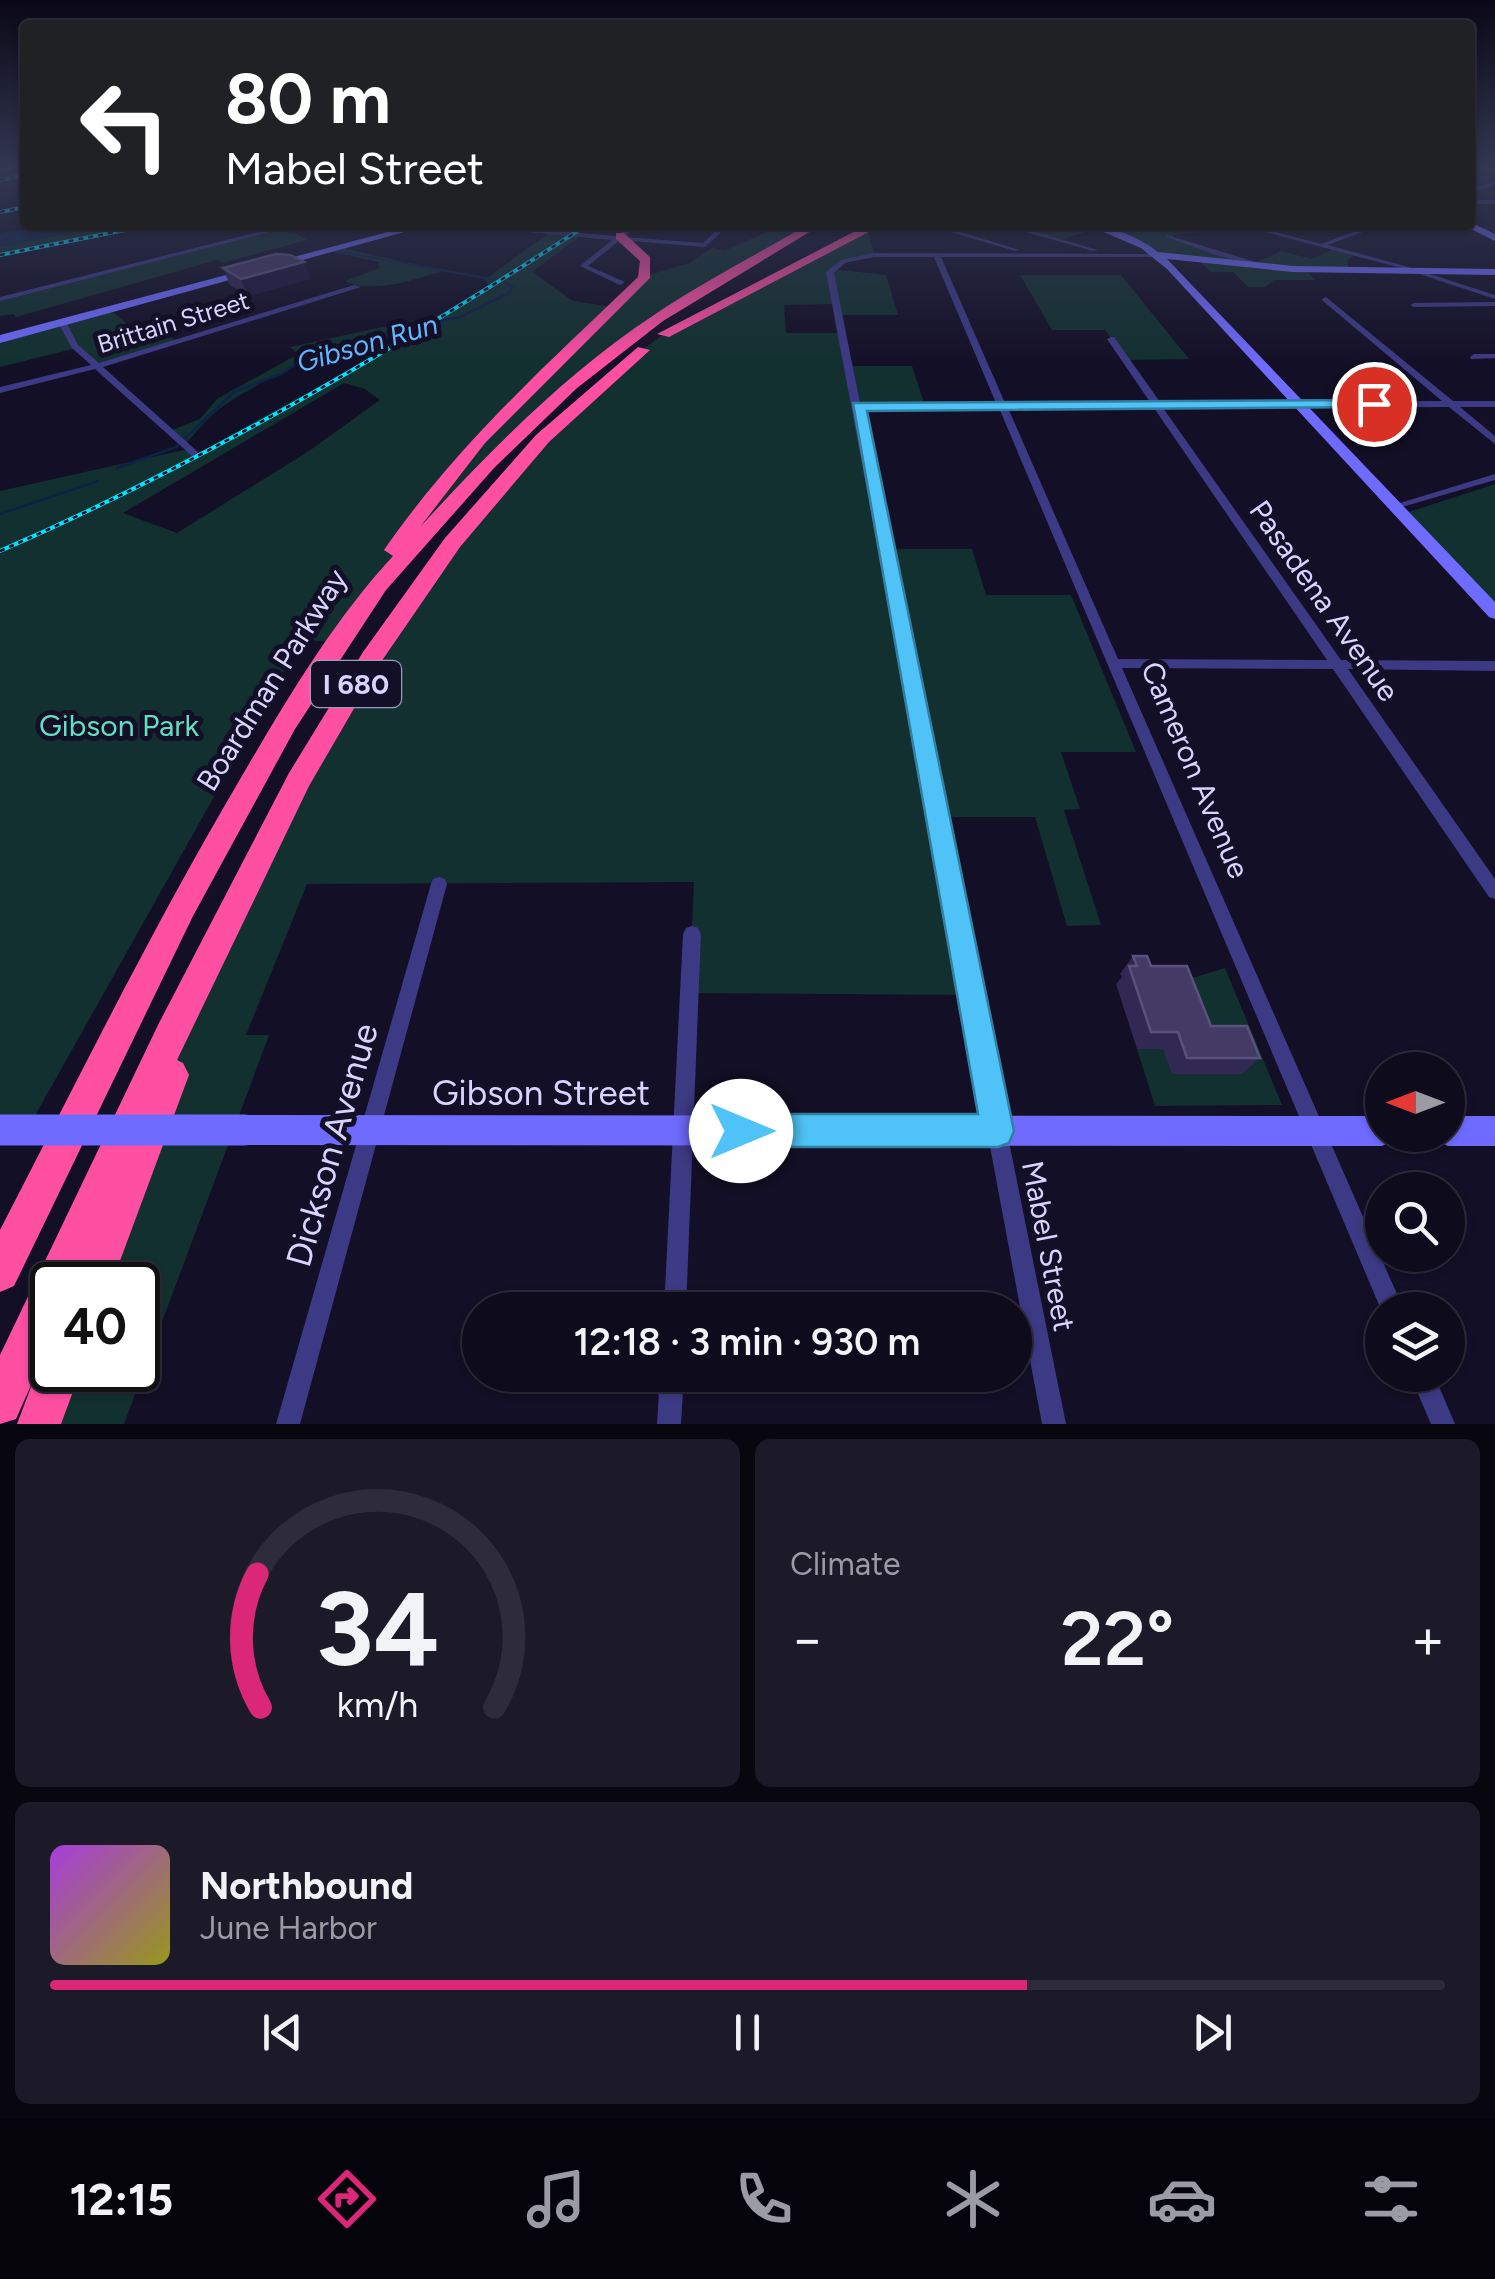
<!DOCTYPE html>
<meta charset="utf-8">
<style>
:root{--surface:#0e0b1c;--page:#1c1929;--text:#f1f3f6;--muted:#9b9ba3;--line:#2e2b3b;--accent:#db2777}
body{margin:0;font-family:Figtree,sans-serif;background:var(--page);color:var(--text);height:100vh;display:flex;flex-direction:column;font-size:38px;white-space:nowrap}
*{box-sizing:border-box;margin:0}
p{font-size:32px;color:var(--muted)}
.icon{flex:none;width:55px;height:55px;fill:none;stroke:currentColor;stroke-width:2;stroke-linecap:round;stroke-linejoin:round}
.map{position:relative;height:1424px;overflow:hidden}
.sheet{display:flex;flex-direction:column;gap:15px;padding:15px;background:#08060f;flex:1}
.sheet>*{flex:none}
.guide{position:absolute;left:20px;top:20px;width:1455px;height:210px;border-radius:10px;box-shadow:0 2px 8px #0004,0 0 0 2px var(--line);background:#202124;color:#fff;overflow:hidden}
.needle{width:65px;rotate:270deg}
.controls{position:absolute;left:1365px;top:1052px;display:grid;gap:20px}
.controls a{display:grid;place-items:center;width:100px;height:100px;border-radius:50%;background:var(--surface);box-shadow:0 2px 8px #0004,0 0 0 2px var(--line);font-size:50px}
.speed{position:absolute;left:30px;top:1262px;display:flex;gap:20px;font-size:50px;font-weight:700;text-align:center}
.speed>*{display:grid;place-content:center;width:130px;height:130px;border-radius:50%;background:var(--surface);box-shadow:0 2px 8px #0004,0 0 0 2px var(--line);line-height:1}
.speed .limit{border:5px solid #111;border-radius:15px;background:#fff;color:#111}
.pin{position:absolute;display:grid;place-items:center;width:85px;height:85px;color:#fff;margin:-42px;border:5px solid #fff;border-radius:50%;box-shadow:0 2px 10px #0007}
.me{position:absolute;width:110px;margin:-55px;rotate:90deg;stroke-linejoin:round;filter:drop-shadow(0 0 8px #0008)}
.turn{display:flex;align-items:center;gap:35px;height:210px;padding:0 40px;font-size:45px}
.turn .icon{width:130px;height:130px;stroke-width:2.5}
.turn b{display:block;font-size:70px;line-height:85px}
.big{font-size:75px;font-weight:600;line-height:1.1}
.sheet .card{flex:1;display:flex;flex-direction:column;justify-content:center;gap:15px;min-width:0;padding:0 35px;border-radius:15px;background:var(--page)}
.sheet .dial{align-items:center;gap:0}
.dial svg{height:260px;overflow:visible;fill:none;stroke:var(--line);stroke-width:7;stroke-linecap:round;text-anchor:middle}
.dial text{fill:var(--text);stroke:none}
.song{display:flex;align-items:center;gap:30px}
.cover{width:120px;height:120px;border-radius:15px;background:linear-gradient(135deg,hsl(280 70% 55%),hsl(60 70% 35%))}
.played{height:10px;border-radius:5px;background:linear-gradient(90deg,var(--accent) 70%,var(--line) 70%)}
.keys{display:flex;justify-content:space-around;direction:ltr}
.heat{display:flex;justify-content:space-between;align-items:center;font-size:55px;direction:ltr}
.sheet .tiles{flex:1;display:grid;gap:15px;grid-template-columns:1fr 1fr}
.card:last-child{grid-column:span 2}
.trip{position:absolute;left:462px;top:1292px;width:570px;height:100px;border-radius:50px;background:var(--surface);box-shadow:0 2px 8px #0004,0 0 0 2px var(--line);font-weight:600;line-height:100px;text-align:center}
.tab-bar{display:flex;height:160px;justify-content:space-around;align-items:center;background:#06040b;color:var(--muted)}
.tab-bar .icon{width:70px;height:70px}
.tab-bar .active{color:var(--accent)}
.tab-bar b{font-size:45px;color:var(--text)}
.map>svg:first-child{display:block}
</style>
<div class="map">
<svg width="1495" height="1424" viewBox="0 0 1495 1424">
<rect width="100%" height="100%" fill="#130f26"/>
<path fill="#12302f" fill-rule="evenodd" d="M106 225H150L0 255V247Z
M294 225H318L294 232 307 240 223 263 217 260 16 317 14 314 0 316V299Z
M783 225H815L684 301 543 409 338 642 302 640 27 1130 0 1131V491L188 449 196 454 407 338C368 327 255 382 222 407 208 417 196 433 184 445L169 431 200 419 217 399 298 354 290 347 452 312 491 286 484 280 552 231 583 234 532 272 573 301 613 307 645 276 689 263 713 247 724 251ZM344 383 365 389 380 400 309 451 177 533 123 513Z
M1004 225H1242C1223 236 1196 229 1171 236L1254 263 1282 251 1311 259 1334 249 1356 254 1347 260 1349 271 1305 270 1316 280H1274L1265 287H1248L1233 272H1211L1195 257 1158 255 1099 228 1060 240Z
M868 229 874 255 847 260 832 269 886 275 898 315H838L835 304 784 305 786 333H842L850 366H912L925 406H859L972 995 689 993 694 882 307 884 246 1035H269L124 1424H39L59 1370H138V1285H91L238 897 307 768 473 517 638 353 664 334Z
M342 248 443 271C415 279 372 295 345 281L379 268V262L329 251Z
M1020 275H1121L1189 359 1126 360 1105 330H1052Z
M112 311 136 331 154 326 178 342 97 366 77 348 0 367V339Z
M1495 484V613L1406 513Z
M896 549H972L986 595H1071L1136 752H1061L1080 809 1064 810 1101 925 1067 926 1035 817H951Z
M1225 968 1282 1105 1155 1106 1137 1049H1163L1194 1042 1173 984Z"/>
<path fill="#0c2248" d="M58 225H106L0 247V233Z"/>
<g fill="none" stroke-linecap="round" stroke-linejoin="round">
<path stroke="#0c2248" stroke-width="2.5" d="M342 252 496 280
M117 468 176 447 234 392 281 374 307 357 380 334 460 317 509 293 512 287 504 281
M0 514 98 481"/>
<path fill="#3d3a85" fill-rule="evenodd" d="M1495 181V185L1470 194V190Z
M1470 200H1495V204H1470Z
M286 225H297L0 301V297Z
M453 225H480L617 236 631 225H638L624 237 703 243 722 225H729L705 247 620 240 588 266 623 281 624 283 620 285 580 266 612 240Z
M927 225H937L1020 250 1015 251Z
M1001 225H1011L1098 250 1093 251Z
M1239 225H1249L1321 244 1372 225H1381L1328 245 1405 266 1495 295V299L1401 268Z
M1167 235 1262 264 1259 266 1216 255 1167 237Z
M874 253 1160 254 1158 257H941L1005 403 1150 402 1107 339 1111 337H1114L1160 402 1442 401 1323 301 1322 299 1326 297 1453 401H1495V407H1460L1495 436V444L1449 407 1163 408 1341 660 1495 661V671L1348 669 1495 879V899L1489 897 1333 669 1122 668 1404 1310H1382V1312L999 408 861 409 1066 1424H1042L826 272 841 260ZM874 257H934L996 403H860L834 273 845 263ZM1008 408H1154L1327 660 1118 659Z
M354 285 361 287 103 367 198 452V456H192L95 369 0 393V387L91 365 72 348 59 324 60 322H66L78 345 99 363Z
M1495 302V306L1414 307 1410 305 1414 303Z
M1474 354H1495V358L1471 359 1470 357Z
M1495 474V480L1395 509 1390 506Z
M439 877 445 879 447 884 300 1424H276L431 884 433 879Z
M692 926 698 928 701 934 686 1310H664L683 934 686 928Z
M660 1375H684L681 1424H657Z
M1410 1375H1434L1455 1424H1431Z"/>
<path fill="#6f6bff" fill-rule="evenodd" d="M1470 222 1495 234V241L1467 227Z
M414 225H430L0 343V335Z
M1087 225C1111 225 1140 238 1158 252L1293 266 1495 269V275L1293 272 1167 259 1495 602V619L1489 617 1167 269 1141 248Z
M244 1115 1382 1116V1135H1395L1392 1141 1382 1146 244 1145 234 1140 229 1130 234 1120Z
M1495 1116V1146H1448L1438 1141 1435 1135H1448V1116Z"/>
<path fill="#ff4fa3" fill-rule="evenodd" d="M807 225H821L663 321 577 388 494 468 386 590 295 729 193 916 14 1286 0 1292V1230C78 1079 153 927 239 781 284 704 332 622 393 556L384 550C456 446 547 364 638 277L640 261 616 239V233H624L650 257V278L485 443 420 527C491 450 566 373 654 315 703 282 756 255 807 225Z
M867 225H882L669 337 657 334Z
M638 347 650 350 549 442 460 547 381 662 309 786 177 1060 183 1063 189 1075 111 1285H52V1337L45 1354 52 1351V1370H81L61 1424H17L36 1374 16 1419 0 1424V1355L158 1025 289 773 363 652 445 538 536 435Z"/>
<defs>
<path id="rail" d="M0 180 25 174
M0 212 25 207
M0 255 150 225
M0 551C205 462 400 346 587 225"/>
</defs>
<use href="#rail" stroke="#00e5ff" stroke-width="4"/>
<use href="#rail" stroke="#130f26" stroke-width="2.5" stroke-dasharray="5" stroke-linecap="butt"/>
<path stroke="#6f6bff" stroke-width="31" d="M0 1130H244"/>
</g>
<path fill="#312854" d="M304 262 310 279 248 296 230 285 223 268Z
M1133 956 1151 966 1211 1026 1260 1058 1242 1074H1172L1163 1049H1137L1116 984 1122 977 1120 974Z"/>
<path fill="#1d163a" d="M304 262 310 279 248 296 241 279Z"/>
<path fill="#433a66" stroke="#5a527e" stroke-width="2.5" d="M276 254 290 255 304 262 241 279 223 268Z
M1133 956H1147L1151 966H1187L1211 1026H1247L1260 1058H1187L1178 1032H1151L1129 966H1137Z"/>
<linearGradient id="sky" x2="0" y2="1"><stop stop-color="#0a0815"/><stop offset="0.46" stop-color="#333752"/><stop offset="1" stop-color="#333752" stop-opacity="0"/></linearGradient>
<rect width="1495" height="366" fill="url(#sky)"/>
<path fill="#4fc3f7" stroke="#337fa1" stroke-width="2.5" d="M1374 400 1381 404 1379 407 867 411 1014 1131 1009 1143 998 1147H741L729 1143 724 1131 729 1119 741 1114H978L853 403Z"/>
<g text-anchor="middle" stroke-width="10" stroke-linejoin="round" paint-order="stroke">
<g font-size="25" fill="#d9d4ff" stroke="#130f26">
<text transform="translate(173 322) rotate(-17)" y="9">Brittain Street</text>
</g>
<g font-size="28" font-style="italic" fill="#62b6ff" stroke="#130f26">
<text transform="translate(367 343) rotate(-16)" y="10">Gibson Run</text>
</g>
<rect fill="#130f26" stroke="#9e99be" stroke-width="2.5" x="311" y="661" width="90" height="46" rx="8"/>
<g font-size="28" font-weight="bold" fill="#d9d4ff">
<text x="356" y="694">I 680</text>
</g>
<g font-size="30" fill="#d9d4ff" stroke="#130f26">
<text transform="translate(1324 601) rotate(55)" y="10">Pasadena Avenue</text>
<text transform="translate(272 680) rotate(-58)" y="10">Boardman Parkway</text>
<text transform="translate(1195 770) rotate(67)" y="10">Cameron Avenue</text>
<text transform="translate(1048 1246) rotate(79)" y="10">Mabel Street</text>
</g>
<g font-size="30" fill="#5fe0c0" stroke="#130f26">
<text x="119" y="736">Gibson Park</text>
</g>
<g font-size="35" fill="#d9d4ff" stroke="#130f26">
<text x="541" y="1105">Gibson Street</text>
<text transform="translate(332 1145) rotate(-74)" y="12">Dickson Avenue</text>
</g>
</g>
</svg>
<div class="controls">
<a><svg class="needle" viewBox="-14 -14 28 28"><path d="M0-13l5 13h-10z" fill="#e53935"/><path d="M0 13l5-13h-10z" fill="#9b9ba3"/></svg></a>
<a><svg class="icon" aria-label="search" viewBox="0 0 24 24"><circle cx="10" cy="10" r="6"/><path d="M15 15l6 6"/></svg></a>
<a><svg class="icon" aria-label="layers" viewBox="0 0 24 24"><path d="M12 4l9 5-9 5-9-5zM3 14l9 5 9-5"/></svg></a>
</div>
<div class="speed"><div class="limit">40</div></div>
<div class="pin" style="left:1374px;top:404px;background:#d93025"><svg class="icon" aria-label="arrive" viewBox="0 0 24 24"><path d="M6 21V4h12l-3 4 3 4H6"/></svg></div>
<svg class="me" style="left:741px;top:1131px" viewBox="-20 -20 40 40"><circle r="19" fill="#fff"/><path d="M0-13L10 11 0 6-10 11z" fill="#4fc3f7"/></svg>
<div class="trip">12:18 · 3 min · 930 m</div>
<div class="guide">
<div class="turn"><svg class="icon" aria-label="left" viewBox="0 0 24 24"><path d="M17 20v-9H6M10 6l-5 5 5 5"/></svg><div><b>80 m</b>Mabel Street</div></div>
</div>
</div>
<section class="sheet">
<div class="tiles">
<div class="card dial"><svg viewBox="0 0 100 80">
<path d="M14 69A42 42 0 1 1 86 69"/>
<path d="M14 69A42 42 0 0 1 13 28" stroke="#db2777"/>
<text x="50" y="56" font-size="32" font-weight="700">34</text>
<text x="50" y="72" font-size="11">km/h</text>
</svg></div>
<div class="card"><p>Climate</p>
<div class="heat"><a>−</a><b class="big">22°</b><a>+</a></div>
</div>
<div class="card">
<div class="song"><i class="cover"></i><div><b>Northbound</b><p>June Harbor</p></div></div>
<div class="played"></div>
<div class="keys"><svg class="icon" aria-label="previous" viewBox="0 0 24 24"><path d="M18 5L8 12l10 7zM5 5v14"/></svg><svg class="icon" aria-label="pause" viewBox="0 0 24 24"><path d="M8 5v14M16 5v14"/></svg><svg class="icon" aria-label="next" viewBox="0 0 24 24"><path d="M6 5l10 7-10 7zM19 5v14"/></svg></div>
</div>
</div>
</section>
<nav class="tab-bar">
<b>12:15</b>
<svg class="icon active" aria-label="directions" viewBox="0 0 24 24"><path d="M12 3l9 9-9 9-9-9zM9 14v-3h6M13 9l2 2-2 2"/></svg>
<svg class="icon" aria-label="music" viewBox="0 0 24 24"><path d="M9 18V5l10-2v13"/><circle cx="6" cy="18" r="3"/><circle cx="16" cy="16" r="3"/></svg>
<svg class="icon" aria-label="phone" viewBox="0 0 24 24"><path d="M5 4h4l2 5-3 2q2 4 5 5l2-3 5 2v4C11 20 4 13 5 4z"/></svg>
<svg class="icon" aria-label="climate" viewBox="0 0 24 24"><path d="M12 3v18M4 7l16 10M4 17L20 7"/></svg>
<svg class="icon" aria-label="car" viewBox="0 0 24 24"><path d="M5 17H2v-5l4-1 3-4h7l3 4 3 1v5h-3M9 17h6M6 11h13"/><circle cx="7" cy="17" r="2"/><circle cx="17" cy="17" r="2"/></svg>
<svg class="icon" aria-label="filters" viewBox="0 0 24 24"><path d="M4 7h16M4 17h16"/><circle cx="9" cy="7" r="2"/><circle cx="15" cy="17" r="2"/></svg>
</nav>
